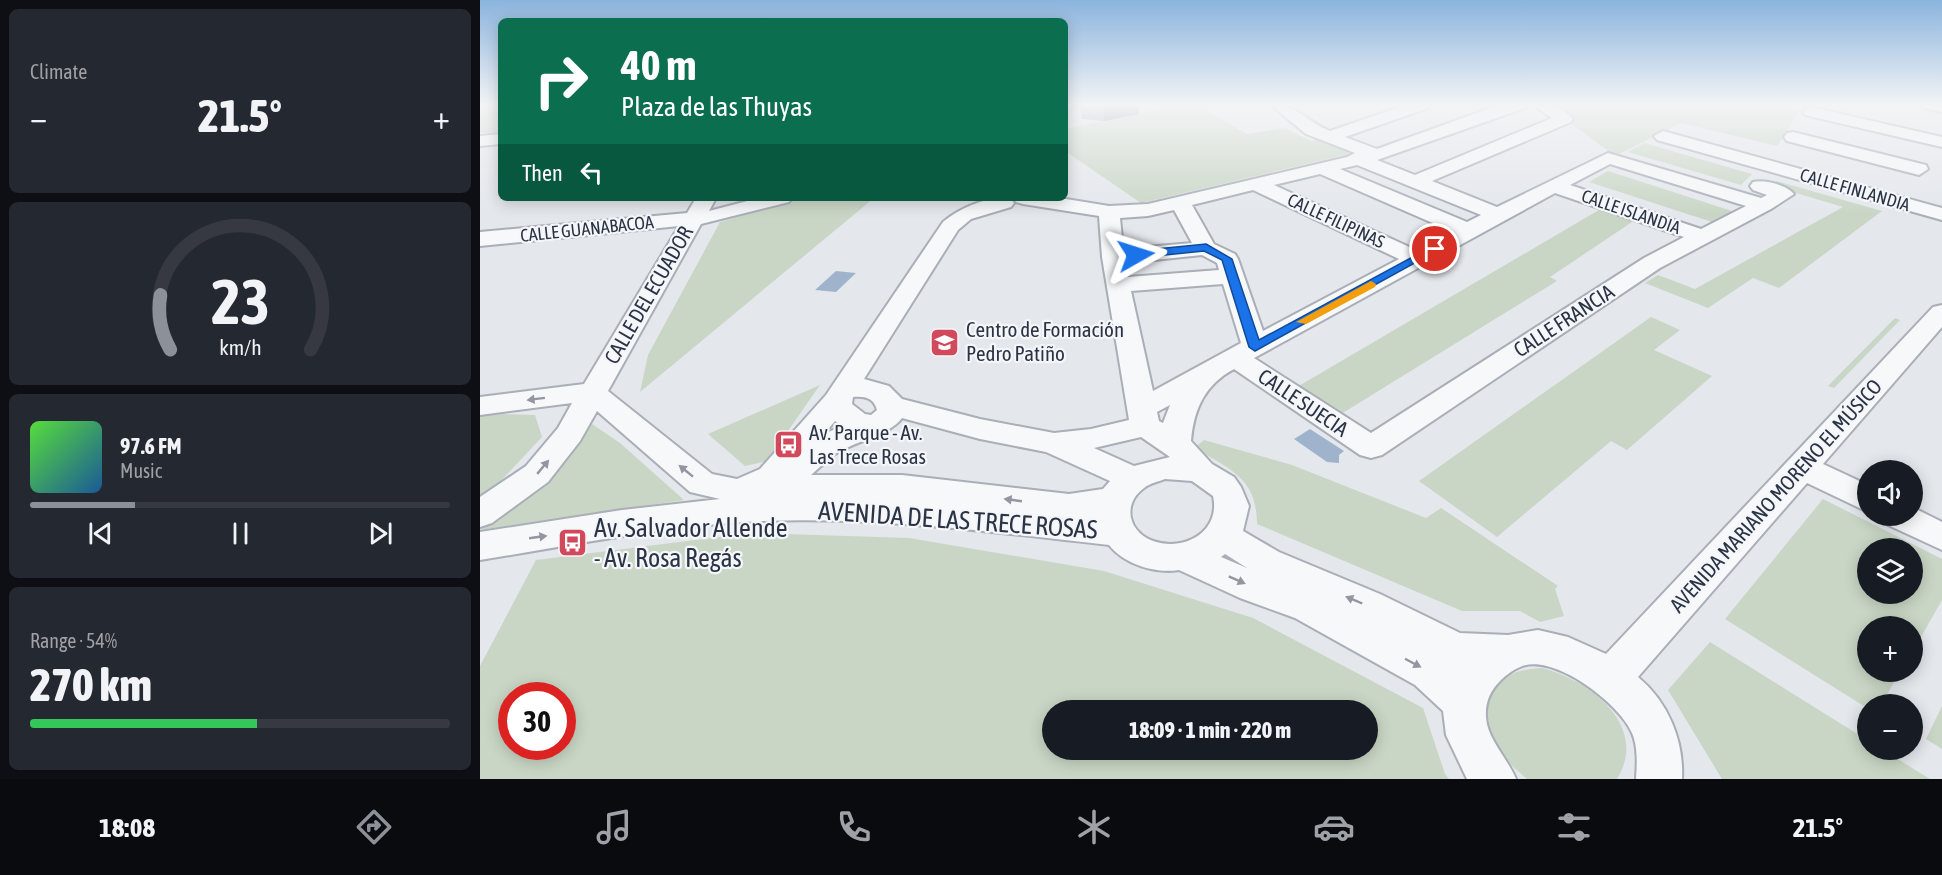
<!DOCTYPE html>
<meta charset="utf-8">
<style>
:root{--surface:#171b24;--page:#242831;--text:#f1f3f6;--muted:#9ea1a6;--line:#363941;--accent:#8c9099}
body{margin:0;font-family:"Asap Condensed",sans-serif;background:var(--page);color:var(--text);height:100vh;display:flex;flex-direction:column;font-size:22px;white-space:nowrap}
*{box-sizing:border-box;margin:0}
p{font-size:20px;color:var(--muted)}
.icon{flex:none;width:33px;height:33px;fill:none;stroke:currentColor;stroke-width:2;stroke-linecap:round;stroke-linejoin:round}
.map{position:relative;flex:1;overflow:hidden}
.drawer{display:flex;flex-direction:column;gap:9px;padding:9px;background:#0d0f14;width:480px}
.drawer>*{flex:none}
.hud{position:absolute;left:18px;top:18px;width:570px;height:183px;border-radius:9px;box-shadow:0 3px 15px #0003;background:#0b6e4f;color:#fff;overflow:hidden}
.tools{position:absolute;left:1377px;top:460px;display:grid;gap:12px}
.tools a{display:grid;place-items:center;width:66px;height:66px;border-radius:50%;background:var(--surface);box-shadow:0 3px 15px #0003;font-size:30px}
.speed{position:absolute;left:18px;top:682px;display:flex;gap:12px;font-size:30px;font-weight:700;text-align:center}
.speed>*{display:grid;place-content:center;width:78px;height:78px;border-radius:50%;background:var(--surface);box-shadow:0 3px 15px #0003;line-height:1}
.speed .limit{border:9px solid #d22;background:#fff;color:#111}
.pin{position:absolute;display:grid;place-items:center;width:51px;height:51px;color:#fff;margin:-26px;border:3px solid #fff;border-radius:50%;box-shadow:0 2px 6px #0007}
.me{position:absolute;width:66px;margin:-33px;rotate:84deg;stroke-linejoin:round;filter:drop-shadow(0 0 4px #0008)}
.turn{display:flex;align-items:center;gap:21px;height:126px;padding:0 24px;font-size:27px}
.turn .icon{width:78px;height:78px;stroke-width:2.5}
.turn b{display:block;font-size:42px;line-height:51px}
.then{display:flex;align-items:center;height:57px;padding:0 24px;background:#0003;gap:12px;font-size:22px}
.big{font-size:45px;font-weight:800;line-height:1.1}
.drawer .card{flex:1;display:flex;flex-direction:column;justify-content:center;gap:9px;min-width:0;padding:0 21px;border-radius:9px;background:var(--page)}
.drawer .dial{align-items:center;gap:0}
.dial svg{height:156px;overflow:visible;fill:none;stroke:var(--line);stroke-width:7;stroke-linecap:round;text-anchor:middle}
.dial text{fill:var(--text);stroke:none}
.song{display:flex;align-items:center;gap:18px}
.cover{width:72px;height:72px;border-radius:9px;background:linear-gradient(135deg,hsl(110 70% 55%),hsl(210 70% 35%))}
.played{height:6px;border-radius:3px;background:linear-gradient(90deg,var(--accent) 25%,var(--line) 25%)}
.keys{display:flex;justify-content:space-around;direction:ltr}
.heat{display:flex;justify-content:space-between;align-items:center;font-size:33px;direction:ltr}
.charge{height:9px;border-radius:4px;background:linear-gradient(90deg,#34c759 54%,var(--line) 0)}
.trip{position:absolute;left:562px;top:700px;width:336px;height:60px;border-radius:30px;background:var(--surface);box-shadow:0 3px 15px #0003;font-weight:800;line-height:60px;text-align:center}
.tab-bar{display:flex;height:96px;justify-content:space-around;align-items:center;background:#090b0e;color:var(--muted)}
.tab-bar .icon{width:42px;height:42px}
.tab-bar .on{color:var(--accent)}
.tab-bar b{font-size:27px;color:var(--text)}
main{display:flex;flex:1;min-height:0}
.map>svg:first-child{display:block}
</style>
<main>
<section class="drawer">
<div class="card"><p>Climate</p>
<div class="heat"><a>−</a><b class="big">21.5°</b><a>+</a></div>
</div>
<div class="card dial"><svg viewBox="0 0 100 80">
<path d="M14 69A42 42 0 1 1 86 69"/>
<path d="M14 69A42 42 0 0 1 9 41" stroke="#8c9099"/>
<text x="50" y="56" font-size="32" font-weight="700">23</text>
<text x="50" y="72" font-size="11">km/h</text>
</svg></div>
<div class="card">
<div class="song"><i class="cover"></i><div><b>97.6 FM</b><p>Music</p></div></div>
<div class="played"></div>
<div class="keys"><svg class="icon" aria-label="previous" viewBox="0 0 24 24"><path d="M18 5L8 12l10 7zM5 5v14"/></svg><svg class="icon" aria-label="pause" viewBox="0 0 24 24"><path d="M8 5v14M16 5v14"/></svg><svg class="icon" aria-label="next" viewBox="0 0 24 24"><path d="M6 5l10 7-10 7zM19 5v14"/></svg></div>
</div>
<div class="card"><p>Range · 54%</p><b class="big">270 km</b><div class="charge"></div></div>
</section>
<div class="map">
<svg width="1462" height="779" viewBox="0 0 1462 779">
<rect width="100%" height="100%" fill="#e4e7ec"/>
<path fill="#c9d6c5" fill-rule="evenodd" d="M0 105H21V132L0 133Z
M700 105H717L767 134 805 128 831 141C845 138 860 141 869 154L661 203 585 151V129Z
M1079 105H1290L1320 110 1297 146 1201 123 1135 156 1085 119Z
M1164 143 1272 174 1261 185 1148 152Z
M1128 171 1255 212 1232 222 1109 182Z
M1296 181 1402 211 1299 288 1273 278 1228 308 1165 283 1178 275 1215 289 1363 207 1293 186Z
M323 198H394L160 392 168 355 240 222Z
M1124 207 1158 218 1070 277 1077 281 861 414 817 387Z
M1171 317 1200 330 1174 350 1232 376 1147 450 1131 441 1017 537 939 481Z
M1415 318 1420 320 1354 388 1348 386Z
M340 385 287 461 265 466 228 434Z
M23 414 55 415 62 437 16 486 0 496V416Z
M112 424 140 443 204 500 0 530C44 500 84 470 112 424Z
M724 440 812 465 946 518 961 508 1078 586 1075 589 1084 616 1060 622 1040 611H982L777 524C777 478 750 469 714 448Z
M1343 499 1462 559V600L1433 651 1432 627H1388V672H1420L1401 705H1388L1387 708 1245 619ZM1388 549H1432V594H1388Z
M271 533 429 538 624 571 773 618 943 708 965 774 969 779H0V666L56 560ZM32 696H82V747H32ZM573 711H888V750H573Z
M1230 642 1387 740 1388 750H1403L1450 779H1242L1188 690Z
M1062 668C1109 680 1170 725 1137 779H1047C1035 768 1020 757 1013 741 991 696 1016 670 1062 668Z
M1462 706V749L1446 739Z"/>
<path fill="#9fb4cc" d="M356 271 376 273 356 292 335 290Z
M830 429 864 451 859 455V463L847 462 814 439Z"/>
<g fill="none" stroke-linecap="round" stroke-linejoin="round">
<defs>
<path id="minor" d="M585 105H596L585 113Z
M791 105C820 105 825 121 850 131L926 105H950L948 108 865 137 897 149 1016 106 1047 105 1045 108 897 160 935 175 1072 118 1053 105C1069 105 1082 106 1093 119L1091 122 952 181 1017 207 1128 153 1281 198 1287 195 1273 190 1270 186 1273 182C1284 179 1307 185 1314 194L1291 209 1180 268 902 455 891 458 880 455 754 369C725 385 714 408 711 441L732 464 754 477 761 487 769 506 763 531 799 552 900 594 980 633 1028 635 1058 630 1088 637 1126 654 1453 307 1462 305V327L1343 464 1388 485V512L1327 483 1158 677C1188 702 1204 740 1202 779H1156C1157 764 1158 747 1152 733 1140 704 1073 652 1040 667 1033 670 1026 675 1021 680 1010 691 1005 702 1006 717 1007 739 1028 759 1036 779H987L966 735 963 711 935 685 815 618 760 598 699 570C675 574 644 564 629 545 515 532 399 517 284 521 188 525 94 545 0 560V532L142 510 240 499 210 492 117 411 100 441 68 482 12 523 0 527V497L46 466 78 428 92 403 0 415V397L104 384 199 226 0 246V232L207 213 216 198H236L229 211 279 198H312L309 202 221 224 128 391 232 474 257 479 280 469 346 395 463 222C480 208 509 195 531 199L534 203 531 207 491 219 478 230 384 379 409 386 422 399 500 419 574 433 611 429 649 420 622 257 619 216 543 204 536 202 533 198H580L629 206 668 204 867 157 875 153 826 134ZM1130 164 1266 206 1221 229 1090 185ZM877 165 1001 215 987 222 860 169ZM840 174 971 231 936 250 794 185ZM773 190 919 259 783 331 758 259 755 254 734 244 712 205ZM1075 193 1204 237 1164 258 891 433 774 358ZM694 210 712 243 643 249 640 218 668 216ZM722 255 737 263 739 270 648 277 645 263ZM743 284 761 343 673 391 651 291ZM373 397C385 396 394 398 397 410L391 415 385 414 372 404ZM690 405 683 423 679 421 677 412ZM422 418 500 439 566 452 630 481 623 489 589 494 422 475H331C338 469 345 462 352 456 371 442 409 436 422 418ZM355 421 362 426 344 434ZM661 437 690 457 654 466 614 448ZM685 479 712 481 733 496C741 531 705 552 673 541 648 532 642 504 664 488 670 483 678 482 685 479ZM745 554 767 568 741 557Z
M1442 105H1462V112L1444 108Z
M1331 107 1462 137V147L1325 115 1323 112 1325 109Z
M1183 131 1462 208V220L1177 140 1174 136Z
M1313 132 1446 165 1448 169 1439 175 1307 141 1304 137 1307 133Z
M21 134V144L0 146V136Z
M1432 507 1462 522V550L1408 525 1403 516H1432Z"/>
</defs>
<use href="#minor" stroke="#a9aeb7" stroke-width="4"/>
<use href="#minor" fill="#f7f8fa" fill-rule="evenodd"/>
</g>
<path fill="#a1a5ae" d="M601 105H659V114L624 121 602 119Z"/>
<path fill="#83868d" d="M629 105H659V114L624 121 623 106Z"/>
<path fill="#bbc0ca" stroke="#83868d" stroke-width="1.5" d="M606 105H629L623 106Z"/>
<defs><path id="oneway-solid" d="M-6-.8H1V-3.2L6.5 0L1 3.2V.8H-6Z" transform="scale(1.5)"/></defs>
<g fill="#9196a0">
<use href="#oneway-solid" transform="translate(56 399) rotate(173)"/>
<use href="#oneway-solid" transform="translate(63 467) rotate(-50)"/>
<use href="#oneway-solid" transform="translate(206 471) rotate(-141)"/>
<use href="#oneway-solid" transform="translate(533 500) rotate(-172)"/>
<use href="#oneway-solid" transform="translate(58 537) rotate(-8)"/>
<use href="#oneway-solid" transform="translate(757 580) rotate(24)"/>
<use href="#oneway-solid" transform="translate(874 600) rotate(-157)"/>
<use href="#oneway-solid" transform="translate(933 663) rotate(28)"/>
</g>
<linearGradient id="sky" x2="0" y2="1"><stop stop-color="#8bb4dd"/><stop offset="0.49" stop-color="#f3f4f6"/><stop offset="1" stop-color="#f3f4f6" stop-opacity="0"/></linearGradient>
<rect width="1462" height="214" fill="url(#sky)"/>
<path fill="#1a73e8" stroke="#114b97" stroke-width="1.5" d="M726 244 752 259 779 340 951 247 960 249 775 351 769 347 742 260 724 251 656 258 651 255 656 251Z"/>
<path fill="#f59e0b" d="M891 281 896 284 895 287 826 324 816 322Z"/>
<defs>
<symbol id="school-square" viewBox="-11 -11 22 22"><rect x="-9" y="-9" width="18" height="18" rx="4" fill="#d1495b" stroke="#f4f6f9"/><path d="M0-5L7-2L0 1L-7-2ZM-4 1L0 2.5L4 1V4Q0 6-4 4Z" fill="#fff"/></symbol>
<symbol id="bus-square" viewBox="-11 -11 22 22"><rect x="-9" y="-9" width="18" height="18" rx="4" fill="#d1495b" stroke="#f4f6f9"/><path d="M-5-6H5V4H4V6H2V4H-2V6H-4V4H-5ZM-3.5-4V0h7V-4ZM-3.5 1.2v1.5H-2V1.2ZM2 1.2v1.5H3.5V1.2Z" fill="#fff"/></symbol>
</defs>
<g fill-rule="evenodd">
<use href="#school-square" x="448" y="326" width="33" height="33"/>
<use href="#bus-square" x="292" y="428" width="33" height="33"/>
<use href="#bus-square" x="76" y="526" width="33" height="33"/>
</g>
<g text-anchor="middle" stroke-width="4.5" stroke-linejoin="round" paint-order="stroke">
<g font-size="18" fill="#2b3445" stroke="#f4f6f9">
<text transform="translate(1375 190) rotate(16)" y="6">CALLE FINLANDIA</text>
<text transform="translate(1151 212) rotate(19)" y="6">CALLE ISLANDIA</text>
<text transform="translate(856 221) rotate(25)" y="6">CALLE FILIPINAS</text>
<text transform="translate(107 229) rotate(-6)" y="6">CALLE GUANABACOA</text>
</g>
<g font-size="21" fill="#2b3445" stroke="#f4f6f9">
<text transform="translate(169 295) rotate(-60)" y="7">CALLE DEL ECUADOR</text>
<text transform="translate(1084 321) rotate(-33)" y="7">CALLE FRANCIA</text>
<text transform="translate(823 403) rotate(34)" y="7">CALLE SUECIA</text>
<text transform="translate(1296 496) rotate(-48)" y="7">AVENIDA MARIANO MORENO EL MÚSICO</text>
</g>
<g font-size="21" fill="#2b3445" stroke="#f4f6f9" text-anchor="start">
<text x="486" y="337">Centro de Formación<tspan x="486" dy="24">Pedro Patiño</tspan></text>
<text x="329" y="440">Av. Parque - Av.<tspan x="329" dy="24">Las Trece Rosas</tspan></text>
</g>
<g font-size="26" fill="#2b3445" stroke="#f4f6f9">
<text transform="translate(478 520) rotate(4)" y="9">AVENIDA DE LAS TRECE ROSAS</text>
</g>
<g font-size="26" fill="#2b3445" stroke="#f4f6f9" text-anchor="start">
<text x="114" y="537">Av. Salvador Allende<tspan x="114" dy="30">- Av. Rosa Regás</tspan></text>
</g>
</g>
</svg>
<div class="tools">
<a><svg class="icon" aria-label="sound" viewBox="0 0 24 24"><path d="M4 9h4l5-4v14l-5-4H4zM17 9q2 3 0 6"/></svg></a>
<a><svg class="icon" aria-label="layers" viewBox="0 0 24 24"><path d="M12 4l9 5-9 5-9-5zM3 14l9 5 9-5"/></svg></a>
<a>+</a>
<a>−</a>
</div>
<div class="speed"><div class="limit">30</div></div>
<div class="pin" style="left:955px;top:249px;background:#d93025"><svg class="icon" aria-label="arrive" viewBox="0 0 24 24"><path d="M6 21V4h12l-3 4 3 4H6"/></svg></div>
<svg class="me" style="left:656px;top:255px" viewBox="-20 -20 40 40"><path d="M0-17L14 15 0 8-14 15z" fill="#1a73e8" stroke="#fff" stroke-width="4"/></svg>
<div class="trip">18:09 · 1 min · 220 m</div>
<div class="hud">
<div class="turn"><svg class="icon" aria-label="right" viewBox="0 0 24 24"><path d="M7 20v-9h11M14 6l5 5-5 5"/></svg><div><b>40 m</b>Plaza de las Thuyas</div></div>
<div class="then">Then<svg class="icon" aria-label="left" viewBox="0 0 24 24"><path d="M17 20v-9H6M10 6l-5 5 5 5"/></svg></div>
</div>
</div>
</main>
<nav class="tab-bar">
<b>18:08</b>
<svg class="icon on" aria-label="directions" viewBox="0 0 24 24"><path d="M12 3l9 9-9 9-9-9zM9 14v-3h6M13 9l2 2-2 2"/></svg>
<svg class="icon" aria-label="music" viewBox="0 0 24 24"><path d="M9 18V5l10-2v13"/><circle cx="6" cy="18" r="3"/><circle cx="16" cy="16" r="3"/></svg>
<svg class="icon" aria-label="phone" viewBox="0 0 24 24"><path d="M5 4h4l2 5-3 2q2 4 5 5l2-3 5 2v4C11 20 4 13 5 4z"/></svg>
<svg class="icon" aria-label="climate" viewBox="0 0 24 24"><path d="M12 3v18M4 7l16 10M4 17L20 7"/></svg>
<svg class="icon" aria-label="car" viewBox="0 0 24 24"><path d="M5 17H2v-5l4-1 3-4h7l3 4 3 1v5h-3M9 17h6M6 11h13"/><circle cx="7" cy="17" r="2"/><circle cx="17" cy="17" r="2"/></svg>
<svg class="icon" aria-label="filters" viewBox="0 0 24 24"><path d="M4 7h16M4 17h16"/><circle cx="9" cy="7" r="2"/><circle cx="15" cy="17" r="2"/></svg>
<b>21.5°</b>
</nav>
